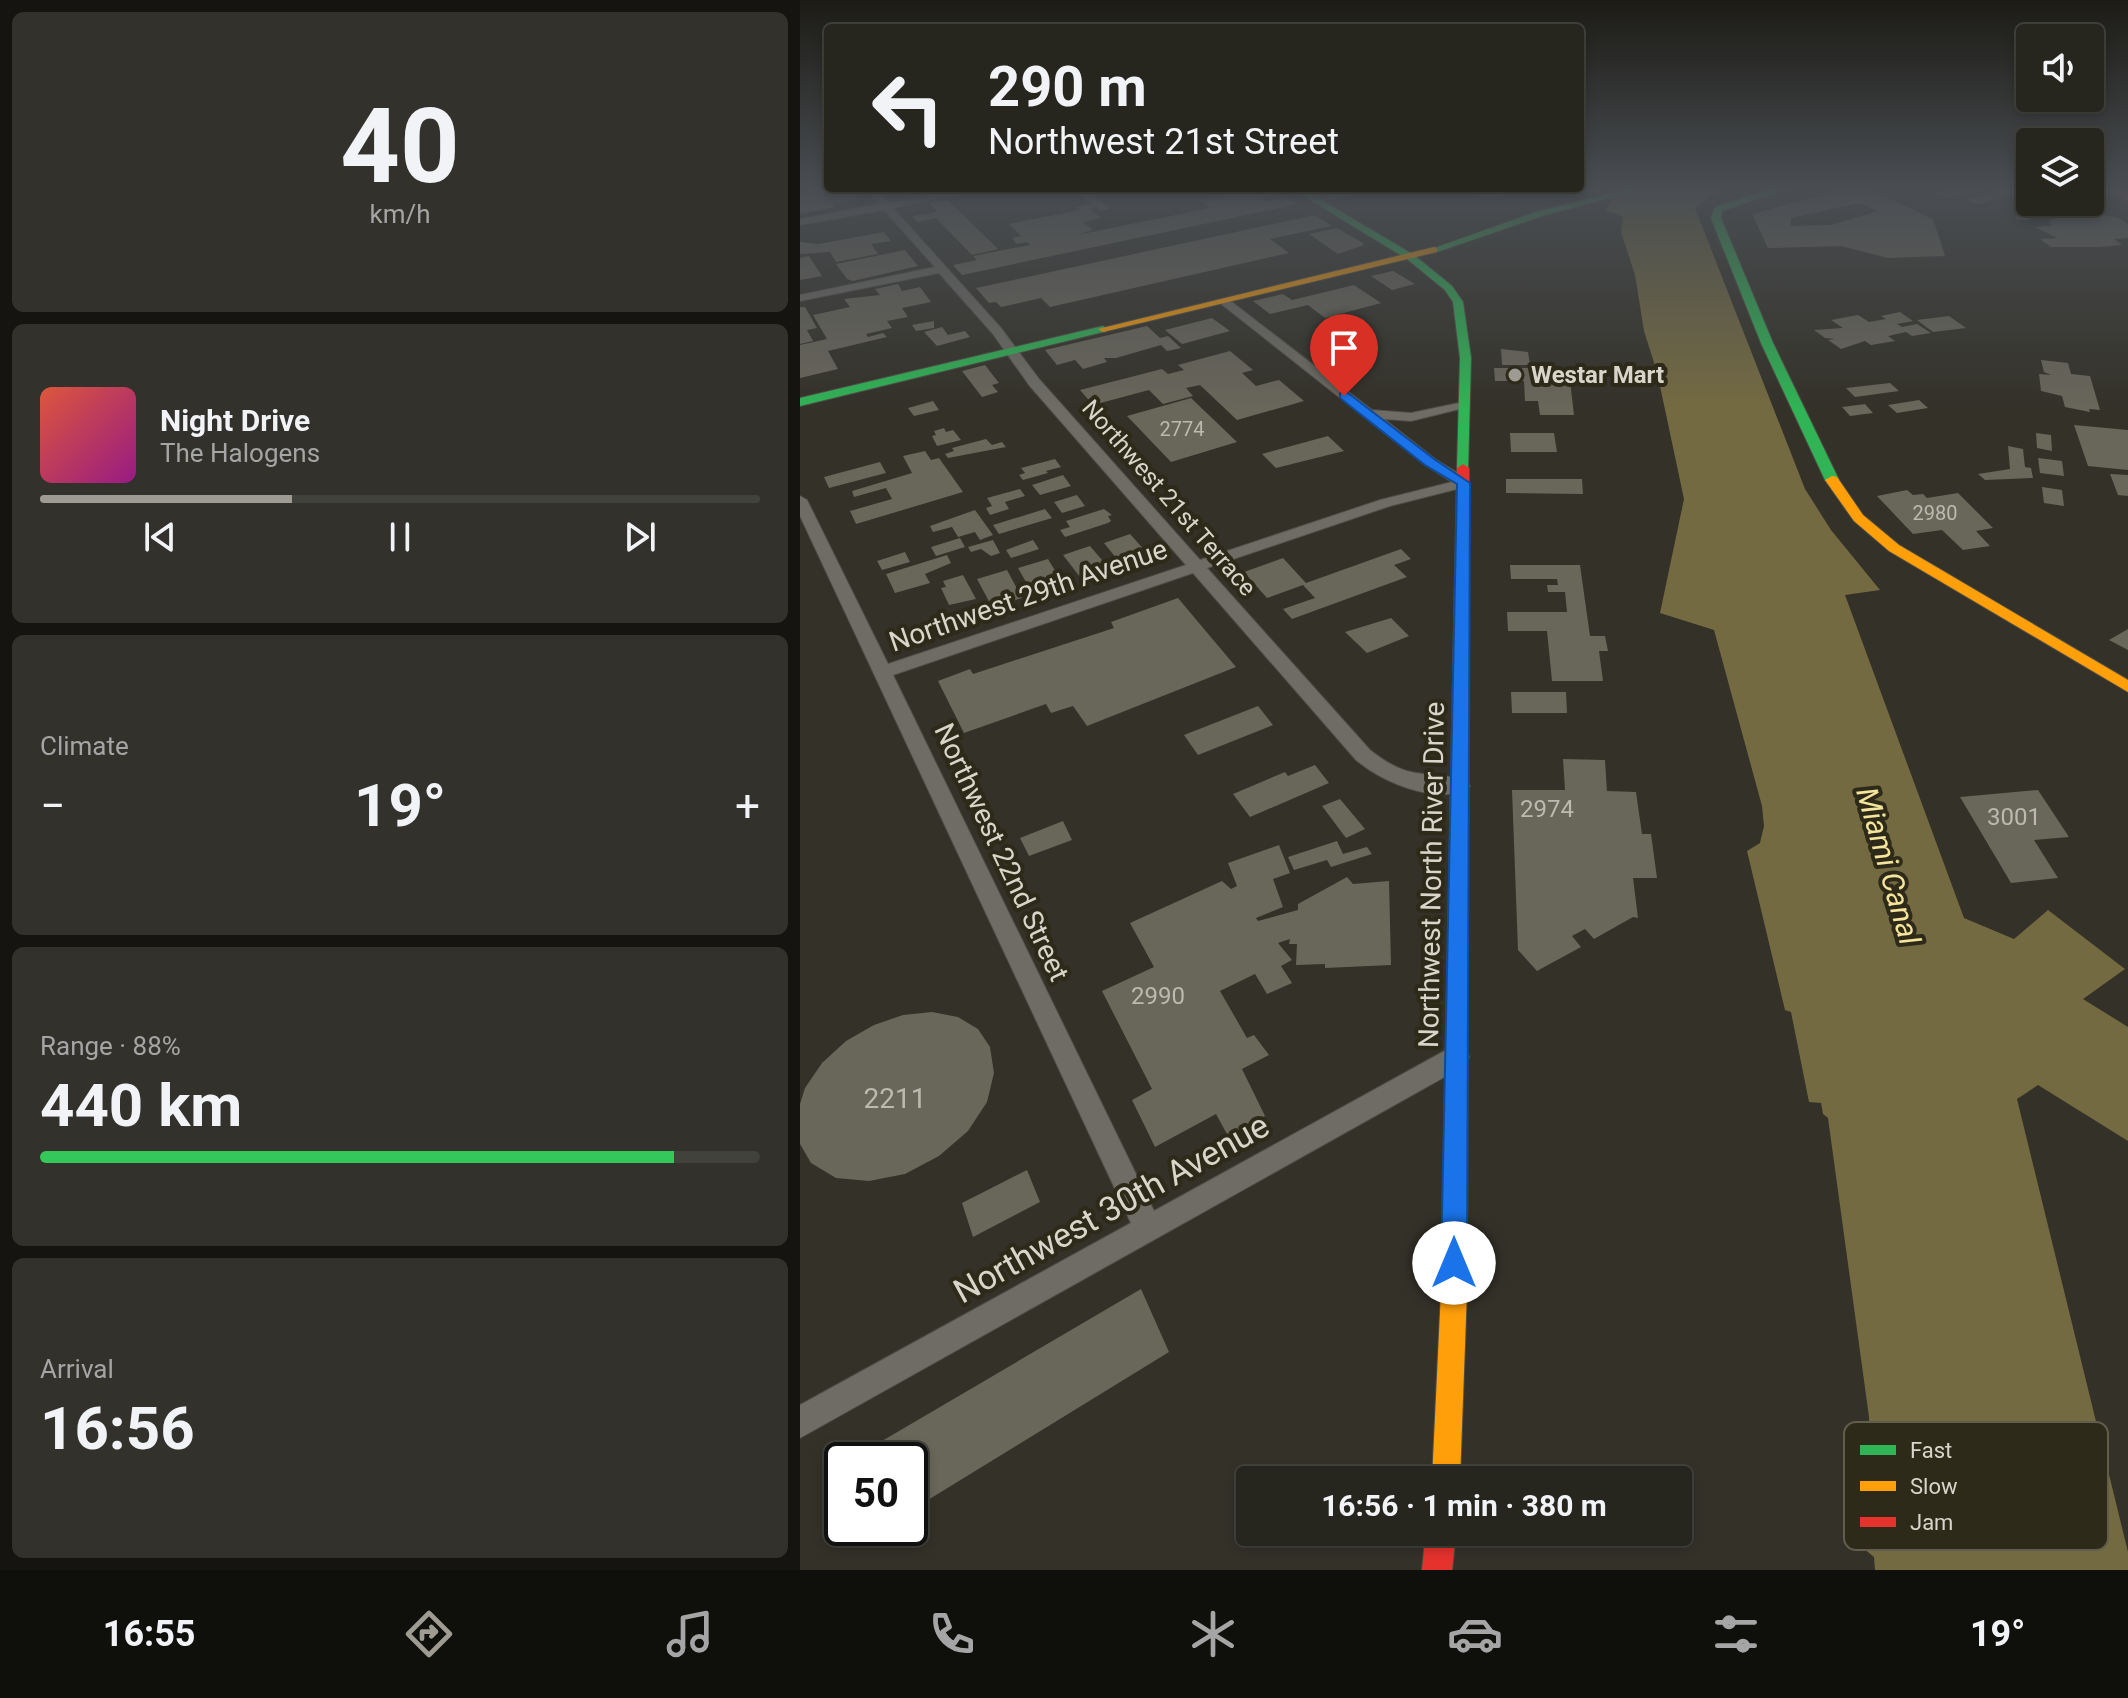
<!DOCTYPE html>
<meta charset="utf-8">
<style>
:root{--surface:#26251e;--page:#32312b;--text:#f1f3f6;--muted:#a4a5a4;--line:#42423c;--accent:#9e9c92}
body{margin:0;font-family:Roboto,sans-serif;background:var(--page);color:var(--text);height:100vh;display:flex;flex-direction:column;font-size:30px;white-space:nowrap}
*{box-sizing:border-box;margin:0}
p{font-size:26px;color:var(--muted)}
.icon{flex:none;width:44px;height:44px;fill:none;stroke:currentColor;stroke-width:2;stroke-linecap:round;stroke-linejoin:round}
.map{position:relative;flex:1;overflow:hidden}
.drawer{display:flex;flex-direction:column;gap:12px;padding:12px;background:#151410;width:800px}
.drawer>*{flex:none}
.banner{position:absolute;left:24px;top:24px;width:760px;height:168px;border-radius:8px;box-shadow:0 4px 12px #0003,0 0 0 2px var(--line);background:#26251e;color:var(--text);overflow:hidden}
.fabs{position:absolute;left:1216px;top:24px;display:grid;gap:16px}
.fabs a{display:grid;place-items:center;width:88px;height:88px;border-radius:8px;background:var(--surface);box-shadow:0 4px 12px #0003,0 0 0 2px var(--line);font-size:40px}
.speed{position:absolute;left:24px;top:1442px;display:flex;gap:16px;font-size:40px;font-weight:700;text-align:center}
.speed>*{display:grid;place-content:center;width:104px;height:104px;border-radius:50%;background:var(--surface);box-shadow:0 4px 12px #0003,0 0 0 2px var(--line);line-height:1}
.speed .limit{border:4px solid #111;border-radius:12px;background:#fff;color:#111}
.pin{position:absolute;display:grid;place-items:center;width:68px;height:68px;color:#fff;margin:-82px -34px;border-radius:50% 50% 50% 0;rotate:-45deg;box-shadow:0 0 8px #0007}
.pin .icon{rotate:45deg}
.me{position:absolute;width:88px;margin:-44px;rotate:0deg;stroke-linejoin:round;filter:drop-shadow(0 0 6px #0008)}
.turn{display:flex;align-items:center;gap:28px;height:168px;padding:0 32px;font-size:36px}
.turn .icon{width:104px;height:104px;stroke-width:2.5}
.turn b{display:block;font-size:56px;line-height:68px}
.big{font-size:60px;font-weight:700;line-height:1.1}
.drawer .tile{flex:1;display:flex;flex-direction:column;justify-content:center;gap:12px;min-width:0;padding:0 28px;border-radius:12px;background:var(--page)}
.drawer .dial{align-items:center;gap:0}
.dial b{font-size:104px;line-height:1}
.song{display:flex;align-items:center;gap:24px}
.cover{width:96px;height:96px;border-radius:12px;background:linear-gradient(135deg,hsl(10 70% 55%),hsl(310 70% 35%))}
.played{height:8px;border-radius:4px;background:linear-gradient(90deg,var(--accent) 35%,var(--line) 35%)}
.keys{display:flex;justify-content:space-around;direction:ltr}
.heat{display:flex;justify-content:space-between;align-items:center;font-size:44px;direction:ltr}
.charge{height:12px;border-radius:6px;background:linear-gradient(90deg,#34c759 88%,var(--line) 0)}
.trip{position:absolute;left:436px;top:1466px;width:456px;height:80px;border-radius:8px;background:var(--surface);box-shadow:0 4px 12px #0003,0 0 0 2px var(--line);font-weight:700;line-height:80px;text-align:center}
.tab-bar{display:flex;height:128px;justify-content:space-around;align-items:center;background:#0f0f0c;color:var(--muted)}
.tab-bar .icon{width:56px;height:56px}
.tab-bar .selected{color:var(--accent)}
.tab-bar b{font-size:36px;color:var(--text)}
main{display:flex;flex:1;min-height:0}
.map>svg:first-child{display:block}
</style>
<main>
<section class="drawer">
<div class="tile dial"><b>40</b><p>km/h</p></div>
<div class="tile">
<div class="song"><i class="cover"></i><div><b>Night Drive</b><p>The Halogens</p></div></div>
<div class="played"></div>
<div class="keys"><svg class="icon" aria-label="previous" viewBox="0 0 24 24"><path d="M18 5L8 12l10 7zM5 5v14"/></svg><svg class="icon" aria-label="pause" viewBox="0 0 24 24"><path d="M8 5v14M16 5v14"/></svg><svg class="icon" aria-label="next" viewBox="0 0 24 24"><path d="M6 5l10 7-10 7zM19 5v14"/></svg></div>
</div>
<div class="tile"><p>Climate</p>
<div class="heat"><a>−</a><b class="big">19°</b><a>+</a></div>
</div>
<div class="tile"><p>Range · 88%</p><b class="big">440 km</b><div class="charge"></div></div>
<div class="tile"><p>Arrival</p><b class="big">16:56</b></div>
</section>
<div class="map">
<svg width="1328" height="1570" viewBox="0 0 1328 1570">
<rect width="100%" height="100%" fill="#333128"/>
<path fill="#746a41" d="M809 190H920L895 208 1005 489 1031 530 1080 590 1045 595 1164 918 1214 939 1248 910 1325 969 1283 999 1328 1027V1141L1238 1085 1217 1099 1328 1552V1570H1075L1074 1557 1058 1544 1061 1489 1070 1469 1069 1417 1028 1118 1023 1114 1021 1103 1009 1102 991 1012 985 1010 947 851 960 843 964 826 962 806 914 630 860 613 884 499 857 372 844 331 835 275 821 232 823 217 806 210 810 203Z"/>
<path fill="#69665a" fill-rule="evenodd" d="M21 190H51L58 199 32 204 35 207 0 214V194Z
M447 190H472L478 194 460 197 465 201 485 197 498 204 162 275 153 265 177 260 173 256 230 245 227 242 217 244 212 238 221 236 209 224 280 210 276 207 293 203 298 207 290 209 301 218 283 222 293 230 277 235 410 208 400 200Z
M691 190H714L718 192 685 199 674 193Z
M1038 190H1070L1133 219 1145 256 1088 258 1041 246 968 248 952 214ZM1059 203 1078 211 1030 225 991 226V218Z
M1149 190H1177V191L1147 199 1133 194Z
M1195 190 1223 191 1179 204 1165 199Z
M148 200 198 249 172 255 136 218 117 222 112 216 138 212 129 203Z
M1279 210 1318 218 1328 224V238L1314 239 1322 245 1297 247H1251L1240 239 1257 238 1235 227 1252 226 1249 221Z
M515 215 532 226 470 239 489 253 250 307 241 298 201 307 196 302 189 303 176 288Z
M537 228 563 243 564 245 538 254 509 234Z
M84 232 91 241 71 244 78 254 36 262 30 252 0 254V242L19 244Z
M105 250 118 266 53 281 47 279 36 264Z
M9 256 22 276 0 280V258Z
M593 271 615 284 592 290 571 276Z
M98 284 102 291 120 287 131 302 102 308 108 317 87 321 92 328 66 334 68 337 83 333 87 337 28 351 38 369 0 378V345L27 339 13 315 50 307 44 299 80 295 75 289Z
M554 285 581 303 525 318 508 305 470 314 453 301 483 294 492 300Z
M0 307H5L17 328 7 330 13 341 0 344Z
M1100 312 1113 321 1097 324 1102 327 1117 324 1131 333 1112 336 1106 332 1088 336 1095 341 1071 345 1065 341 1041 349 1028 340 1035 339 1025 338 1014 330 1043 328 1031 320 1058 315 1069 322 1086 319 1081 316Z
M1149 316 1166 328 1133 332 1117 320Z
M412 318 430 331 382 344 365 330Z
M134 321V328L116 331 112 325Z
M347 326 360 338 368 336 381 348 367 351 361 345 316 358H304L307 362 283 369 275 360 257 365 245 350Z
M142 327 148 335 165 331 170 337 137 346 124 332Z
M701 349 728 352 730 365H702Z
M430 351 453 370 442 373 456 386 479 380 504 401 437 420 400 385 386 388 393 396 363 404 349 390 293 405 280 390 362 369 368 374 384 370 378 365Z
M1241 360 1268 363 1271 374 1290 376 1300 410 1289 409 1290 412 1265 407 1262 396 1241 391 1239 374 1251 375 1244 372Z
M185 365 199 383 192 385 198 392 182 397 162 371Z
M694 368H734L736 381H770L774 415H740L738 401H725L724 381H695Z
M1090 383 1099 391 1055 397 1046 388Z
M391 398 437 442 371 462 327 416Z
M1119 400 1128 408 1097 413 1088 405Z
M133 401 139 410 114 416 108 408Z
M1065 404 1073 413 1050 416 1042 407Z
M1274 425 1328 430V470L1288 466Z
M144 428 146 432 153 430 161 440 137 446 132 436 136 435 134 431Z
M710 433H754L757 452H711Z
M1236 433 1251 435 1252 451 1237 448Z
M528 436 544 451 476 468 462 454Z
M186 439 192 445 202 442 206 447 148 458 145 454 154 451 152 448Z
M1208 446 1223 449 1225 467 1231 468 1233 478 1185 480 1178 474 1210 469Z
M125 451 131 460 139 458 163 492 56 524 50 511 92 499 86 488 54 497 52 491 112 473 103 456Z
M1238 458 1262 461 1264 476 1240 473Z
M255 459 261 467 246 471 248 473 223 480 219 475 225 473 221 468Z
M80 462 86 473 29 488 24 477Z
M1310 474 1328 475V496L1318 495Z
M263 475 271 486 240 495 232 485Z
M706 479H782L783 494 706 493Z
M1242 487 1262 490 1264 506 1244 503Z
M220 489 225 496 205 502 209 509 190 515 186 508 192 506 187 498Z
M1107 490 1113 495 1123 494 1127 498 1158 493 1193 528 1176 531 1190 546 1163 550 1142 530 1113 534 1077 496Z
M277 495 285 506 262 513 254 502Z
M245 509 252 518 199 534 193 525Z
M304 509 312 515 308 516 311 521 308 523 265 537 260 530 270 527 266 521Z
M175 510 193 535 180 540 175 532 158 537 152 527 133 532 130 526Z
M330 534 349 555 321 564 304 543Z
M160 538 165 547 136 556 131 547Z
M193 540 200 553 191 556 181 549 171 552 168 547Z
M233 540 239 549 211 558 206 550Z
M290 546 308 567 280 577 263 555Z
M601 549 611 559 594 565 607 577 492 619 483 609 515 598 503 585 467 598 444 572 483 558 506 583Z
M105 552 110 562 82 570 77 561Z
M147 555 151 563 125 574 130 583 95 593 86 574Z
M248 559 262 582 231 591 218 568Z
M710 565H780L790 636H805L808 651H799L803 681H752L747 631H708L707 612H767L765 592H748L747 585H758L757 579H711Z
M207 570 222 598 192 607 177 579Z
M163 575 176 599 149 605 141 588 146 587 143 581Z
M378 598 436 667 287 726 273 706 251 713 246 704 164 733 138 681 170 669 173 674 314 628 311 622Z
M591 618 609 636 567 653 545 632Z
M1328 629V650L1309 640Z
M711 692H766L767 713H712Z
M458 706 473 725 398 755 384 735Z
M763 759 805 760 807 791 836 792 842 834H851L857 878H833L838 918 833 917 794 939 785 929 772 936 781 947 737 971 718 950 712 790H765Z
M515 765 529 783 450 817 433 794 485 772 488 776Z
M1238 790 1269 837 1234 840 1258 878 1211 883 1160 797Z
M540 799 565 829 546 838 522 806Z
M263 821 272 840 229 856 220 838Z
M537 841 543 854 567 847 572 854 531 867 527 860 494 870 488 857Z
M479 845 490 873 473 879 483 907 456 918 458 921 498 910V904L547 877 553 884 589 881 591 965 525 968V964L496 965 497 944H489L490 939 478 943 492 960 481 966 492 983 467 994 455 974 420 991 447 1038 454 1035 469 1055 442 1069 465 1116 428 1136 416 1114 355 1147 332 1100 352 1089 302 991 354 967 330 923 422 881 431 889 437 886 428 863Z
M132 1012 158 1017 178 1029 190 1047 194 1073 187 1102 168 1131 139 1156 105 1174 69 1181 36 1178 11 1163 0 1144V1104L5 1088 22 1063 46 1041 74 1025 103 1015Z
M227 1170 240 1202 173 1237 162 1203Z
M341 1289 369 1352 110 1511V1460H73L70 1448Z"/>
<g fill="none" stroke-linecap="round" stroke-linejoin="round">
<defs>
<path id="street" d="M67 190H77L89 203 159 190H179L93 208 201 328 239 379 400 560 580 500 652 482 625 465 420 303V299H428L572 410 611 413 668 401V407L611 421 584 419 635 459 669 480V486L590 506 407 568 570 750C613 784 624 768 667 781L670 786 667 791C630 802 584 783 556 760L393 573 93 675 354 1211 648 1049 657 1046 666 1049 669 1057 666 1065 0 1438V1405L331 1223 0 516V496L7 500 88 664 386 565 229 385 193 334 139 273 0 301V295L135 267 84 210 0 225V219L79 204Z
M275 190H286L309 208 301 210Z
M549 190H567L515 203 510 200Z
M1302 190H1318L1290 199V193Z
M1261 202H1276L1224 220 1215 218Z"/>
<path id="fast" d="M494 190H504L614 255 652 286 663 302 671 358 668 471 657 468 660 358 653 302 645 290 607 259Z
M825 190H839L742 216 637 252 629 250 736 212Z
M969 190H984L922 211 921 218 973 343 1039 480 1032 484 1025 480 961 343 911 218 915 207Z
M303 326 308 329 307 331 0 406V398Z"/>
<path id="slow" d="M634 247 637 248V252L303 332 298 329Z
M1032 476 1037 477 1063 515 1099 545 1328 680V692L1089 551 1054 521 1025 480Z
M658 922 665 924 668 930 667 1291 660 1480H632L641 1291 648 930 651 924Z"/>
<path id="jam" d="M1311 190H1321L1328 194V201Z
M663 464 669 468 668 930 665 936 658 938 651 936 648 930 657 468Z
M626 1532H656L652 1570H622Z"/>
</defs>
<use href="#street" stroke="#4f4e45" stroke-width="2"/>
<use href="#fast" stroke="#4f4e45" stroke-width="2"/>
<use href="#slow" stroke="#4f4e45" stroke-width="2"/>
<use href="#jam" stroke="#4f4e45" stroke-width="2"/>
<use href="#street" fill="#6e6c64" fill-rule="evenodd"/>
<use href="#fast" fill="#30b455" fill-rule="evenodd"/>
<use href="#slow" fill="#ff9f0a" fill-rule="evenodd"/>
<use href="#jam" fill="#e5322d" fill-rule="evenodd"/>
</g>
<linearGradient id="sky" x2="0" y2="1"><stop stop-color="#1c1b16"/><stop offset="0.46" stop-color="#4a4e53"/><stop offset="1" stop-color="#4a4e53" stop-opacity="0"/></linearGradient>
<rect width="1328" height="410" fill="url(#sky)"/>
<path fill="#1a73e8" stroke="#114b97" stroke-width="2" d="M540 393H548L634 459 670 483 667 1263 663 1272 654 1276 645 1272 641 1263 657 484 625 465 540 398Z"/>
<circle fill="#9e9c92" stroke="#2e2a19" stroke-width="3" cx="715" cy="375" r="8"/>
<g text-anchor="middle" stroke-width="8" stroke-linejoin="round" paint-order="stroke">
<g font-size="20" fill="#bcbaaf">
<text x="382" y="436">2774</text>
<text x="1135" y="520">2980</text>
</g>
<g font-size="24" font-weight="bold" fill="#d8d6cb" stroke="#2e2a19" text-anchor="start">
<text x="731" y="383">Westar Mart</text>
</g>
<g font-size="24" fill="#d8d6cb" stroke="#2e2a19">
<text transform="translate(369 498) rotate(49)" y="8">Northwest 21st Terrace</text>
</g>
<g font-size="24" fill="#bcbaaf">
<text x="747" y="817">2974</text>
<text x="1214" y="825">3001</text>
<text x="358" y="1004">2990</text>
</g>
<g font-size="28" fill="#d8d6cb" stroke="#2e2a19">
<text transform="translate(228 595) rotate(-19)" y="10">Northwest 29th Avenue</text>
<text transform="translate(202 852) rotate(65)" y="10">Northwest 22nd Street</text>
<text transform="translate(631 875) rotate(-89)" y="10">Northwest North River Drive</text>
</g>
<g font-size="28" fill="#bcbaaf">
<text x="95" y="1108">2211</text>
</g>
<g font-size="30" font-style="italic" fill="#f5e59c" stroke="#2e2a19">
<text transform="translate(1088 866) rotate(74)" y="10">Miami Canal</text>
</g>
<g font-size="34" fill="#d8d6cb" stroke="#2e2a19">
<text transform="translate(311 1208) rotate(-29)" y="12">Northwest 30th Avenue</text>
</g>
</g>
<rect x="1044" y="1422" width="264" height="128" rx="12" fill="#2e2a19" stroke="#615e4e" stroke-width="2"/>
<rect x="1060" y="1445" width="36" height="10" fill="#30b455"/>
<rect x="1060" y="1481" width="36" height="10" fill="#ff9f0a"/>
<rect x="1060" y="1517" width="36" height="10" fill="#e5322d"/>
<g font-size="22" fill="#d8d6cb">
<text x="1110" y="1458">Fast</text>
<text x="1110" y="1494">Slow</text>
<text x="1110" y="1530">Jam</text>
</g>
</svg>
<div class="fabs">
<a><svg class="icon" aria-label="sound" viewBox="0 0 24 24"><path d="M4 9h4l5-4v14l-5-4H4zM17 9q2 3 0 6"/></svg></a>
<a><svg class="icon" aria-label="layers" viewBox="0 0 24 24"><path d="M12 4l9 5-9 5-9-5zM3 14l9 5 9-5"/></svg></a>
</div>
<div class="speed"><div class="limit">50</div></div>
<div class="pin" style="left:544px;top:396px;background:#d93025"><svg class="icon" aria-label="arrive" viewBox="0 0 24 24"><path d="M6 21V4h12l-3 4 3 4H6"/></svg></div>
<svg class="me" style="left:654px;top:1263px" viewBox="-20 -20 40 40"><circle r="19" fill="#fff"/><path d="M0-13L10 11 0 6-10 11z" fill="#1a73e8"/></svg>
<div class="trip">16:56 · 1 min · 380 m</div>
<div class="banner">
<div class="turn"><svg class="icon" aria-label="left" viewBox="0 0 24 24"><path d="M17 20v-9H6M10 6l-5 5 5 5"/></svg><div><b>290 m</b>Northwest 21st Street</div></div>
</div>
</div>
</main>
<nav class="tab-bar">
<b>16:55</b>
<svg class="icon selected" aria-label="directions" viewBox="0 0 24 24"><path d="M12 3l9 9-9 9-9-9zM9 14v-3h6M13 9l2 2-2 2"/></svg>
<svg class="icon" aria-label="music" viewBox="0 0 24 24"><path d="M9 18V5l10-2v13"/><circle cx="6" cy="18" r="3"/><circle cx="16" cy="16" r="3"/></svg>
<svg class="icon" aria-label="phone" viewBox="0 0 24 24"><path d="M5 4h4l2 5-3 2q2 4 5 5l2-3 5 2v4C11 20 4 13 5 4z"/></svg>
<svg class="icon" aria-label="climate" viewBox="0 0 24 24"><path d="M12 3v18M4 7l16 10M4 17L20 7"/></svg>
<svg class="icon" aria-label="car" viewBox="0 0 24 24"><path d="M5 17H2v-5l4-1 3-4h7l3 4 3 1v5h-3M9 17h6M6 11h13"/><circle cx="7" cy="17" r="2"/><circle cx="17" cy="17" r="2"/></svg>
<svg class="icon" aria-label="filters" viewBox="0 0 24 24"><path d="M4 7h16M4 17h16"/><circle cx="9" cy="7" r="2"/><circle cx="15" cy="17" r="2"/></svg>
<b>19°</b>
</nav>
